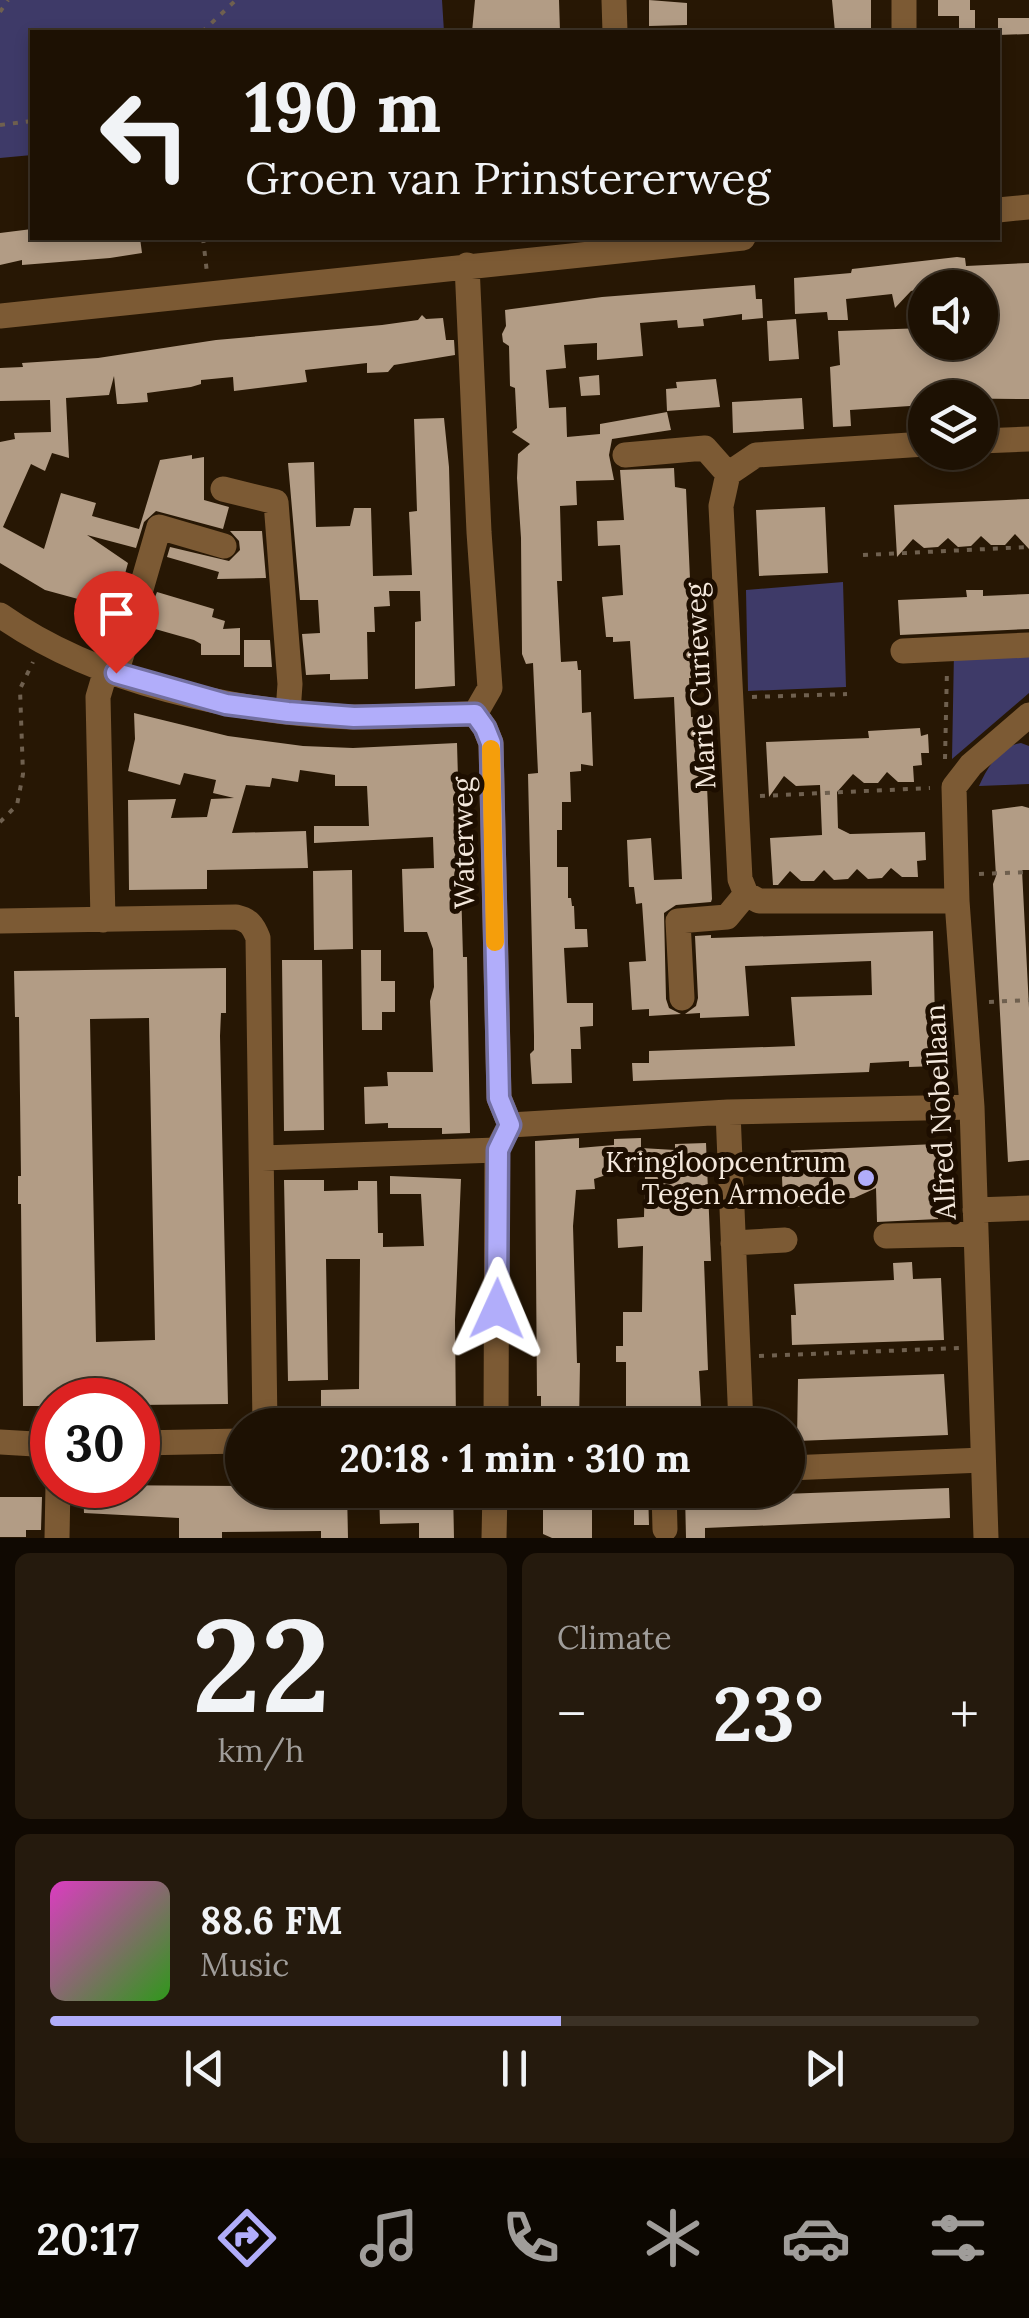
<!DOCTYPE html>
<meta charset="utf-8">
<style>
:root{--surface:#1d1103;--page:#251a0d;--text:#f1f3f6;--muted:#a09d9a;--line:#3b3125;--accent:#b1adfa}
body{margin:0;font-family:Lora,serif;background:var(--page);color:var(--text);height:100vh;display:flex;flex-direction:column;font-size:38px;white-space:nowrap}
*{box-sizing:border-box;margin:0}
p{font-size:32px;color:var(--muted)}
.icon{flex:none;width:55px;height:55px;fill:none;stroke:currentColor;stroke-width:2;stroke-linecap:round;stroke-linejoin:round}
.map{position:relative;height:1538px;overflow:hidden}
.side{display:flex;flex-direction:column;gap:15px;padding:15px;background:#100902;flex:1}
.side>*{flex:none}
.hud{position:absolute;left:30px;top:30px;width:970px;height:210px;border-radius:0px;box-shadow:0 5px 15px #0003,0 0 0 2px var(--line);background:#1d1103;color:var(--text);overflow:hidden}
.controls{position:absolute;left:908px;top:270px;display:grid;gap:20px}
.controls a{display:grid;place-items:center;width:90px;height:90px;border-radius:50%;background:var(--surface);box-shadow:0 5px 15px #0003,0 0 0 2px var(--line);font-size:50px}
.speed{position:absolute;left:30px;top:1378px;display:flex;gap:20px;font-size:50px;font-weight:700;text-align:center}
.speed>*{display:grid;place-content:center;width:130px;height:130px;border-radius:50%;background:var(--surface);box-shadow:0 5px 15px #0003,0 0 0 2px var(--line);line-height:1}
.speed .limit{border:15px solid #d22;background:#fff;color:#111}
.pin{position:absolute;display:grid;place-items:center;width:85px;height:85px;color:#fff;margin:-102px -42px;border-radius:50% 50% 50% 0;rotate:-45deg;box-shadow:0 0 10px #0007}
.pin .icon{rotate:45deg}
.me{position:absolute;width:110px;margin:-55px;rotate:1deg;stroke-linejoin:round;filter:drop-shadow(0 0 8px #0008)}
.turn{display:flex;align-items:center;gap:35px;height:210px;padding:0 50px;font-size:45px}
.turn .icon{width:130px;height:130px;stroke-width:2.5}
.turn b{display:block;font-size:70px;line-height:85px}
.big{font-size:75px;font-weight:800;line-height:1.1}
.side .tile{flex:1;display:flex;flex-direction:column;justify-content:center;gap:15px;min-width:0;padding:0 35px;border-radius:15px;background:var(--page)}
.side .dial{align-items:center;gap:0}
.dial b{font-size:130px;line-height:1}
.song{display:flex;align-items:center;gap:30px}
.cover{width:120px;height:120px;border-radius:15px;background:linear-gradient(135deg,hsl(310 70% 55%),hsl(110 70% 35%))}
.played{height:10px;border-radius:5px;background:linear-gradient(90deg,var(--accent) 55%,var(--line) 55%)}
.keys{display:flex;justify-content:space-around;direction:ltr}
.heat{display:flex;justify-content:space-between;align-items:center;font-size:55px;direction:ltr}
.side .tiles{flex:1;display:grid;gap:15px;grid-template-columns:1fr 1fr}
.tile:last-child{grid-column:span 2}
.trip{position:absolute;left:225px;top:1408px;width:580px;height:100px;border-radius:50px;background:var(--surface);box-shadow:0 5px 15px #0003,0 0 0 2px var(--line);font-weight:800;line-height:100px;text-align:center}
.tab-bar{display:flex;height:160px;justify-content:space-around;align-items:center;background:#0c0701;color:var(--muted)}
.tab-bar .icon{width:70px;height:70px}
.tab-bar .selected{color:var(--accent)}
.tab-bar b{font-size:45px;color:var(--text)}
.map>svg:first-child{display:block}
</style>
<div class="map">
<svg width="1029" height="1538" viewBox="0 0 1029 1538">
<rect width="100%" height="100%" fill="#271704"/>
<path fill="#3e3a68" d="M0 0H442L444 32H32V155L0 158Z
M843 582 846 687 748 691 746 590Z
M1029 649V693L952 759 954 652Z
M1021 743 1029 746V784L979 786C987 768 1000 746 1021 743Z"/>
<path fill="#b29c85" fill-rule="evenodd" d="M475 0H559L560 32H472Z
M649 0 687 3V25L649 26Z
M832 0H871V32H835Z
M938 0H970V10H975V32H959V16H938Z
M998 18H1029V34L998 35Z
M32 229V238H140L142 253 110 258 22 265V260L0 265V233Z
M957 257 965 258 966 266 1029 263V399L925 398V405L850 410 851 426 833 427 830 367 840 365 838 331 925 328V342H980V288H925L911 291 895 308 892 294 846 299 848 320H828L827 312 795 314 794 278 851 273 852 269Z
M755 285 756 299H762L763 318 742 320V314L703 319 704 326 678 328 677 320 640 323 643 356 597 360V343L564 345 566 368 546 370 549 408 566 407 567 437 600 434V424L667 412 671 430 612 439 609 455 614 480 576 481 577 505 560 506 562 581H557L561 662 577 661 578 670H581L582 713 591 712 593 766 581 764V771L570 772 571 802H562V830H557V867H568V898H571L572 906H574L575 929H587L588 947 564 948 567 1003H593V1026L580 1027 581 1049H571L572 1083 532 1084 530 1054 534 1050V1036L528 774 538 773 533 663 526 664 522 654 521 538 517 478 518 454 530 444 512 432 517 428 515 388 510 386 509 346 503 342 502 334 506 326 505 310 602 297Z
M422 315 426 319 443 318 446 340H454L455 355 394 365 388 372 367 373V363L305 370 307 382 234 391 233 377 201 380V384L191 387 147 393 148 402 123 404H117L114 376 109 395 66 398 69 458 52 453 45 471 31 464 3 527 44 549 61 493 96 503 92 516 139 529 160 460 192 455V459L204 457V500L229 507 223 529 156 511 144 522 136 548 87 535 128 563 123 581 126 582 123 599 127 607 116 617 76 606 78 599 45 590 0 563V442L15 439 14 433 51 432 50 400 0 401V368L23 367 22 363 98 358 216 340 382 325 418 320Z
M796 319 799 359 769 361 767 321Z
M599 375 600 395 581 396 579 377Z
M716 379 720 407 667 411 666 389 677 388 676 382Z
M802 398 804 429 733 433 732 402Z
M444 418 449 467 455 686 415 689V622L421 621 420 591H389L390 606 374 607 375 632H367L368 679 330 680V674L306 675 302 634 320 633 318 600H300L288 463 314 462 316 527 350 526 354 508H371L373 576 412 575 409 512 417 511 414 419Z
M674 468 675 487 686 489 694 669 692 678H689L691 717 704 718 712 899 711 902 676 905 664 913 666 999 669 1008 681 1014 649 1016V1009L632 1010 629 962 646 961 642 903 636 904 634 887H629L627 840 651 838 654 880 682 879 674 697 634 699 630 641 613 642V637H606L602 597 623 595 620 545 598 546 597 521 624 520 620 470Z
M1029 499V549L1015 534 1005 545H991L981 536 971 546 958 547 948 538 938 547 924 548 913 539 897 557 894 505Z
M825 507 828 573 759 576 756 510Z
M230 531H262L266 578 217 579 219 572 167 557 170 547 229 561 240 550 239 541Z
M966 590H983V596L1029 594V629L900 635 898 600 967 597Z
M157 592 214 609 212 617 225 621 223 629 240 628V655H201V644L194 640 148 627 144 611 151 607Z
M244 640H270L272 667H244Z
M134 713 228 736 303 746 353 748 457 743 463 957H467L470 1133 442 1134V1128H388V1123L365 1124 364 1087 388 1086 387 1072H433L430 1001 434 987 433 949 427 932H404L402 869 434 868 433 837 314 843V826H369L367 786H335V775L300 770 298 782 272 778 270 787 246 785 232 833 306 831 308 868 207 870V889L129 890 128 800 176 799 171 818 207 817 211 799 234 798 213 793 216 780 184 773 180 785 128 771 135 739Z
M920 728 921 736 928 734 929 753H921L922 765 913 766 914 782H898L887 772 878 783H864L853 774 837 792 838 828 850 834 925 832 926 860 917 861 918 877H902L891 868 882 878 868 879 857 869 848 879 834 880 824 870 814 881H801L790 871 778 885H773L770 838 822 835 820 785 796 786 784 776 769 797 766 742 869 738 868 731Z
M1022 806 1029 808V870H1022L1029 1008V1160L1008 1162 993 884 996 876 992 810Z
M352 870 353 949 314 950 313 871Z
M933 931 936 1066 909 1067V1061L870 1063 869 1072 633 1081 632 1063H649V1051L795 1046 791 997 872 995 871 961 745 966 749 1016 700 1018V1013L685 1014 696 1006 698 998 695 936 711 935V938Z
M361 950H381V981H395V1012H382V1030H362Z
M282 960H322L324 1130 284 1131Z
M226 968V1013H221L220 1036 228 1404 138 1405V1400H52V1406H23L21 1204H18V1176H21L19 1017H15L14 971ZM149 1018 155 1340 96 1342 90 1019Z
M579 1138V1148L614 1145V1139L641 1138V1148L675 1150V1144L706 1143 711 1261H704L708 1370 699 1371 702 1425H640V1412H626V1362H616V1346H623V1312H642L643 1246 618 1248 617 1219 644 1217 645 1175H606L594 1179 595 1189 576 1190 573 1226 577 1363H580L579 1423 541 1422V1396H537L535 1141Z
M936 1144 938 1219 877 1222 876 1188 854 1198 806 1199V1206L787 1207 783 1203 781 1151Z
M390 1176 461 1179 455 1320 456 1425H423V1412L360 1411V1425H321V1390L359 1389 360 1259H326L328 1380 288 1381 284 1180H324V1191L358 1190V1181H377L378 1233H383V1247L424 1246 421 1194H390Z
M912 1262 913 1279 941 1278 944 1340 792 1345 791 1315H796L794 1284 894 1280 893 1263Z
M944 1374 948 1435 797 1441 798 1379Z
M87 1485 242 1486V1490H258V1493L347 1490 348 1538H321V1531L222 1532V1538H179V1518L84 1513 83 1487Z
M949 1488 950 1518 705 1528V1538H686L685 1493 703 1492 704 1497Z
M379 1490H453L454 1538H419V1523L380 1524Z
M543 1490H585L587 1502H592V1538H552L543 1534Z
M634 1490H648L649 1525H634Z
M0 1497H42L41 1530H26V1537H0Z"/>
<g fill="none" stroke-linecap="round" stroke-linejoin="round">
<path stroke="#6f604f" stroke-width="4" stroke-dasharray="5 8" stroke-linecap="butt" d="M0 12 8 0
M202 32 236 0
M0 125 32 121
M203 238 207 273
M863 555 1029 547
M752 697 847 694
M945 759 947 669
M760 796 930 788
M0 822 17 805 23 774 20 689 33 662
M979 874 1029 872
M989 1002 1029 1000
M759 1356 960 1348"/>
<path stroke="#7c5a34" stroke-width="25" d="M614 0 615 32
M904 0V32
M998 210 1029 207
M467 265 479 532 490 688 475 714
M0 316 743 238
M980 441 1029 439
M625 455 705 448 728 474
M728 474 721 506 740 879 746 894 759 901H957
M728 474 756 455 925 444
M223 489 276 502 290 684 288 712
M139 596 159 527 224 546
M0 615C98 684 234 712 351 717 392 718 434 713 475 714
M903 651 1029 645
M116 673 132 622
M475 714 485 728 491 743 499 1098 510 1125 497 1150 496 1425
M103 920 98 697 106 670
M0 921 236 917C249 920 253 925 258 938L265 1425
M682 998 678 921 727 917 746 894
M728 1112 741 1425
M510 1125 728 1112 972 1107
M262 1158 497 1150
M975 1210 1029 1208
M886 1236 976 1234
M733 1243 785 1240
M0 1442 52 1445
M138 1443 242 1441
M788 1468 983 1460
M664 1490 665 1529
M57 1538 58 1485
M494 1538 495 1490
M986 1538 972 1107 957 901 954 787 971 765 1029 715"/>
</g>
<g fill="none" stroke-linecap="round" stroke-linejoin="round">
<defs>
<path id="route" d="M116 673 226 704 288 712 354 717 475 714 485 728 491 743 499 1098 510 1125 498 1150 497 1309"/>
</defs>
<use href="#route" stroke="#7370a2" stroke-width="25"/>
<use href="#route" stroke="#b1adfa" stroke-width="18"/>
<path stroke="#f59e0b" stroke-width="18" d="M491 749 495 942"/>
</g>
<circle fill="#b1adfa" stroke="#1d0e00" stroke-width="4" cx="866" cy="1178" r="10"/>
<g text-anchor="middle" stroke-width="10" stroke-linejoin="round" paint-order="stroke">
<g font-size="28" fill="#f4e8dc" stroke="#1d0e00">
<text transform="translate(700 686) rotate(-93)" y="10">Marie Curieweg</text>
<text transform="translate(463 843) rotate(-91)" y="10">Waterweg</text>
<text transform="translate(940 1112) rotate(-93)" y="10">Alfred Nobellaan</text>
</g>
<g font-size="28" fill="#f4e8dc" stroke="#1d0e00" text-anchor="end">
<text x="846" y="1172">Kringloopcentrum<tspan x="846" dy="32">Tegen Armoede</tspan></text>
</g>
</g>
</svg>
<div class="controls">
<a><svg class="icon" aria-label="sound" viewBox="0 0 24 24"><path d="M4 9h4l5-4v14l-5-4H4zM17 9q2 3 0 6"/></svg></a>
<a><svg class="icon" aria-label="layers" viewBox="0 0 24 24"><path d="M12 4l9 5-9 5-9-5zM3 14l9 5 9-5"/></svg></a>
</div>
<div class="speed"><div class="limit">30</div></div>
<div class="pin" style="left:116px;top:673px;background:#d93025"><svg class="icon" aria-label="arrive" viewBox="0 0 24 24"><path d="M6 21V4h12l-3 4 3 4H6"/></svg></div>
<svg class="me" style="left:497px;top:1309px" viewBox="-20 -20 40 40"><path d="M0-17L14 15 0 8-14 15z" fill="#b1adfa" stroke="#fff" stroke-width="4"/></svg>
<div class="trip">20:18 · 1 min · 310 m</div>
<div class="hud">
<div class="turn"><svg class="icon" aria-label="left" viewBox="0 0 24 24"><path d="M17 20v-9H6M10 6l-5 5 5 5"/></svg><div><b>190 m</b>Groen van Prinstererweg</div></div>
</div>
</div>
<section class="side">
<div class="tiles">
<div class="tile dial"><b>22</b><p>km/h</p></div>
<div class="tile"><p>Climate</p>
<div class="heat"><a>−</a><b class="big">23°</b><a>+</a></div>
</div>
<div class="tile">
<div class="song"><i class="cover"></i><div><b>88.6 FM</b><p>Music</p></div></div>
<div class="played"></div>
<div class="keys"><svg class="icon" aria-label="previous" viewBox="0 0 24 24"><path d="M18 5L8 12l10 7zM5 5v14"/></svg><svg class="icon" aria-label="pause" viewBox="0 0 24 24"><path d="M8 5v14M16 5v14"/></svg><svg class="icon" aria-label="next" viewBox="0 0 24 24"><path d="M6 5l10 7-10 7zM19 5v14"/></svg></div>
</div>
</div>
</section>
<nav class="tab-bar">
<b>20:17</b>
<svg class="icon selected" aria-label="directions" viewBox="0 0 24 24"><path d="M12 3l9 9-9 9-9-9zM9 14v-3h6M13 9l2 2-2 2"/></svg>
<svg class="icon" aria-label="music" viewBox="0 0 24 24"><path d="M9 18V5l10-2v13"/><circle cx="6" cy="18" r="3"/><circle cx="16" cy="16" r="3"/></svg>
<svg class="icon" aria-label="phone" viewBox="0 0 24 24"><path d="M5 4h4l2 5-3 2q2 4 5 5l2-3 5 2v4C11 20 4 13 5 4z"/></svg>
<svg class="icon" aria-label="climate" viewBox="0 0 24 24"><path d="M12 3v18M4 7l16 10M4 17L20 7"/></svg>
<svg class="icon" aria-label="car" viewBox="0 0 24 24"><path d="M5 17H2v-5l4-1 3-4h7l3 4 3 1v5h-3M9 17h6M6 11h13"/><circle cx="7" cy="17" r="2"/><circle cx="17" cy="17" r="2"/></svg>
<svg class="icon" aria-label="filters" viewBox="0 0 24 24"><path d="M4 7h16M4 17h16"/><circle cx="9" cy="7" r="2"/><circle cx="15" cy="17" r="2"/></svg>
</nav>
